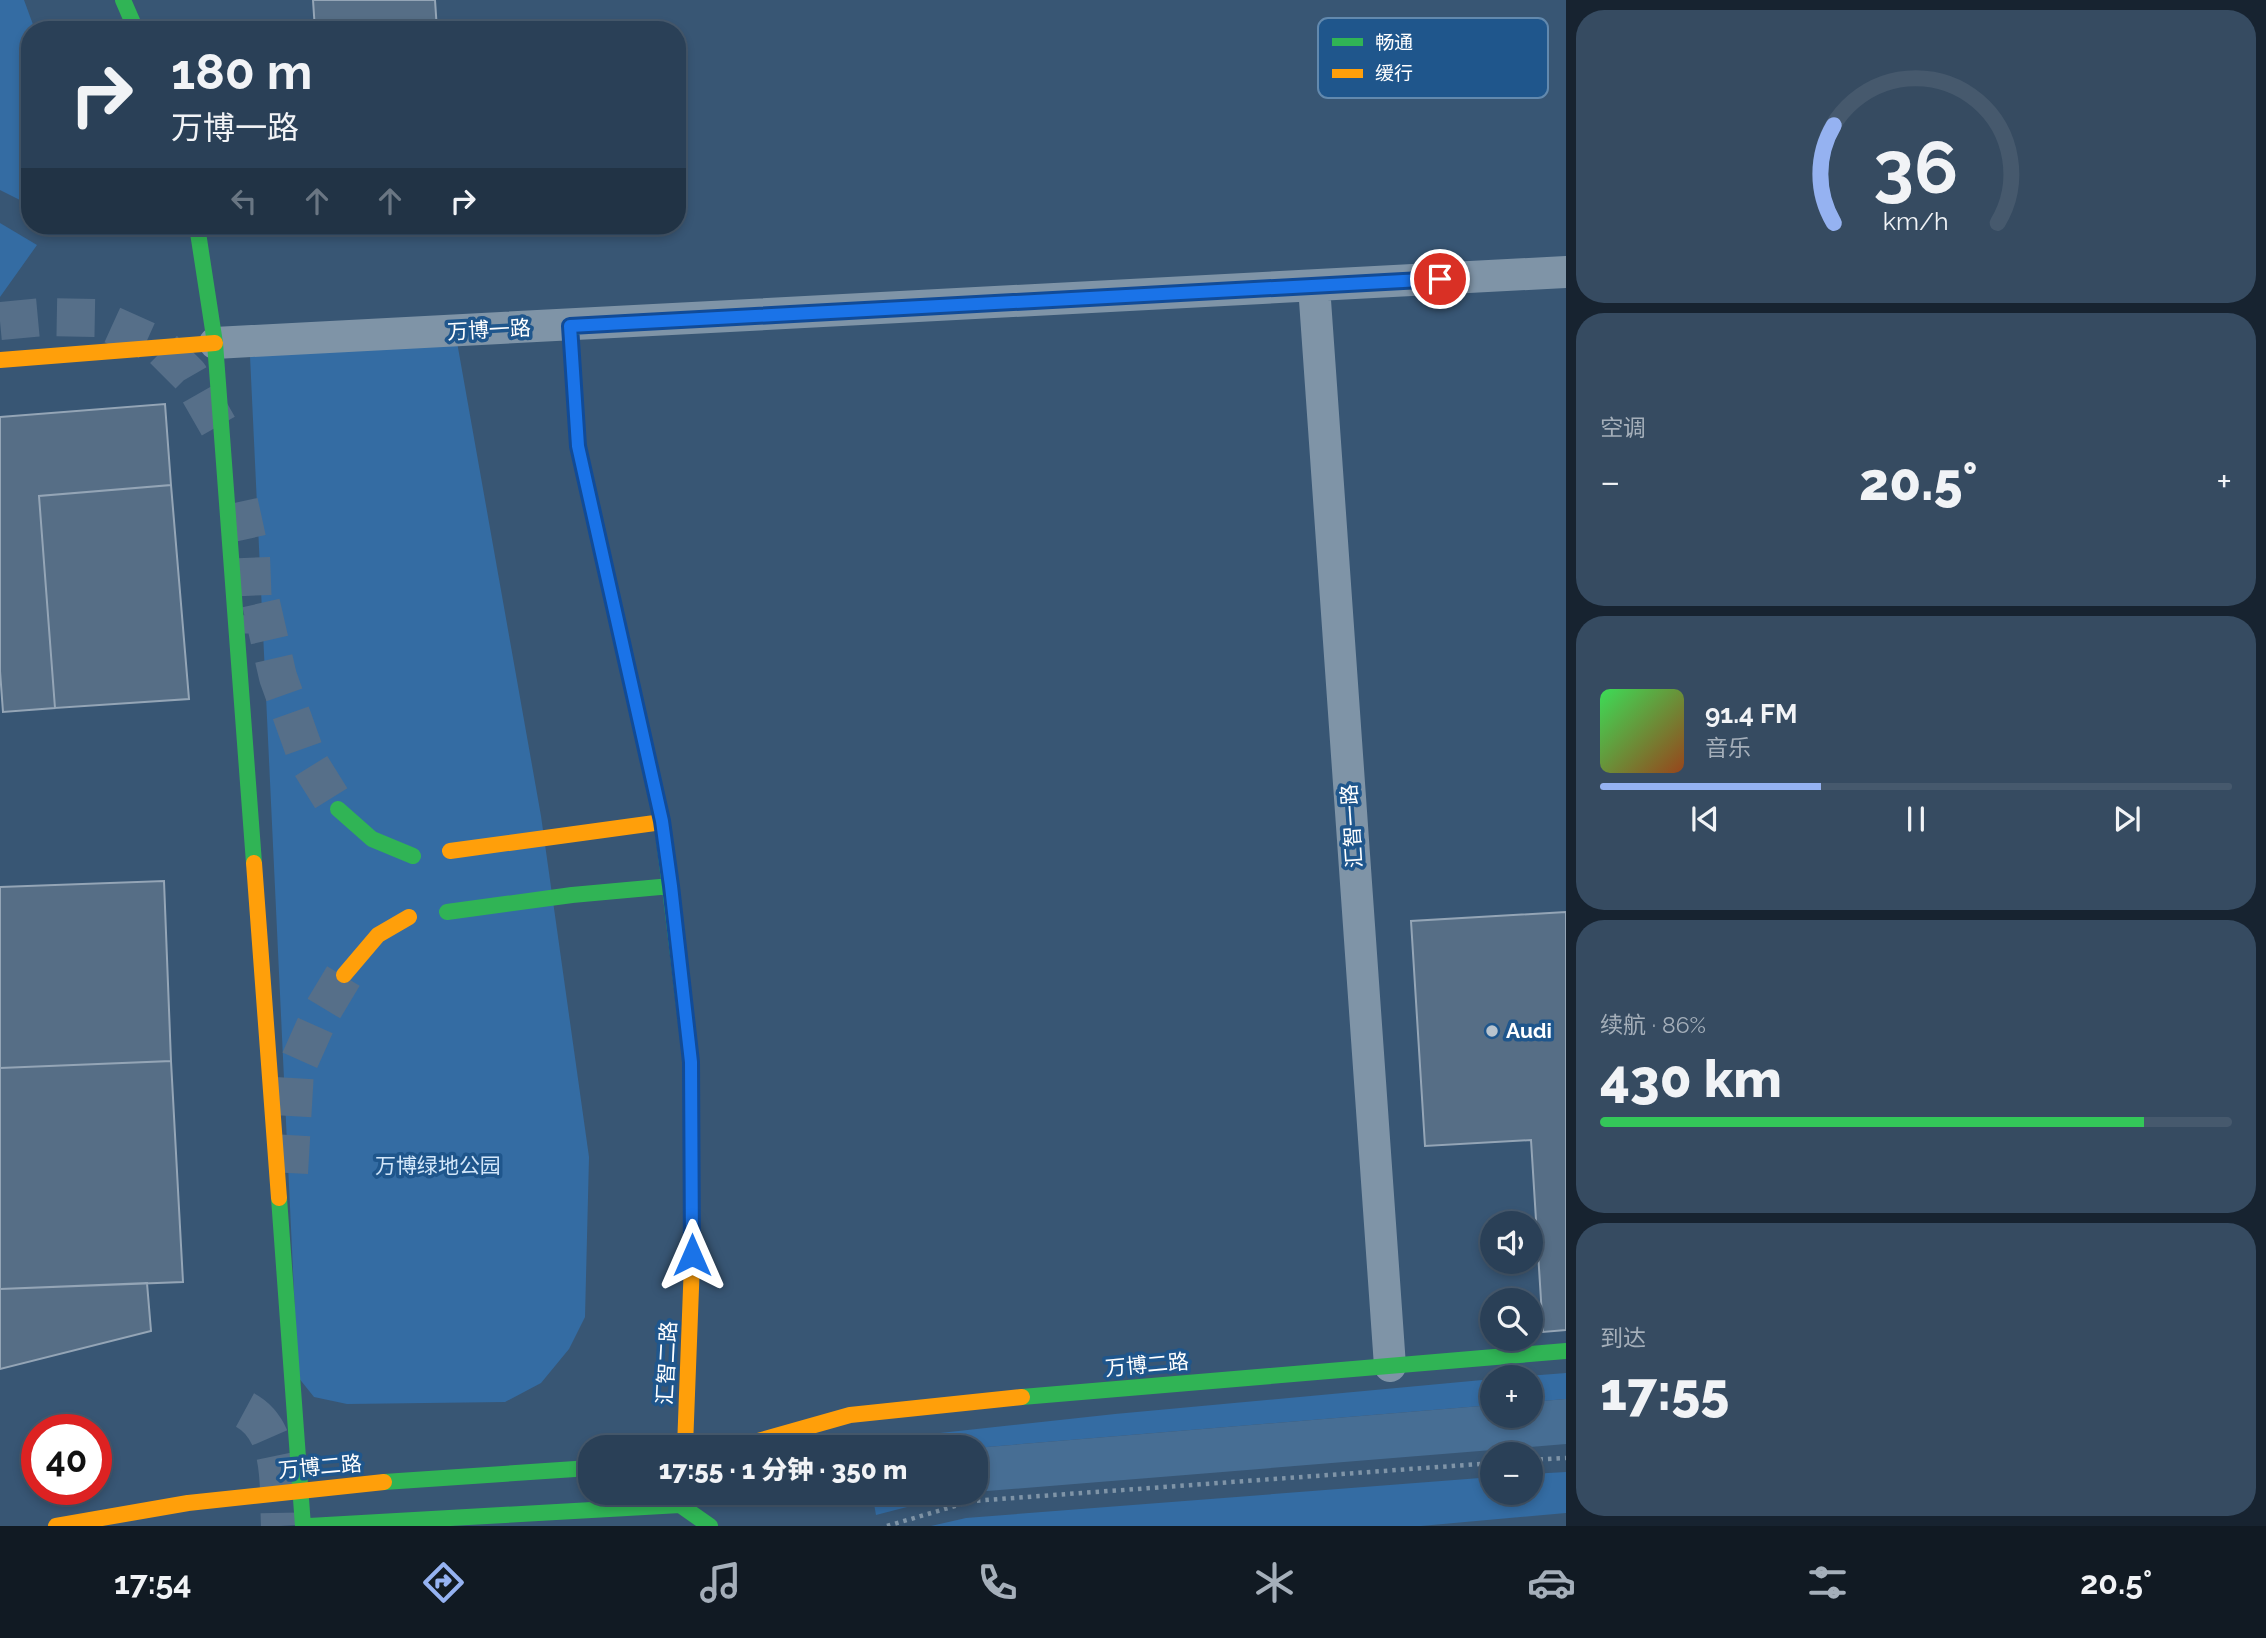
<!DOCTYPE html>
<html lang="zh">
<meta charset="utf-8">
<style>
:root{--surface:#2a4057;--page:#364b61;--text:#f1f3f6;--muted:#a5afba;--line:#46596d;--accent:#95b2f1}
body{margin:0;font-family:Raleway,"Noto Sans SC",sans-serif;background:var(--page);color:var(--text);height:100vh;display:flex;flex-direction:column;font-size:26px;white-space:nowrap}
*{box-sizing:border-box;margin:0}
p{font-size:23px;color:var(--muted)}
.icon{flex:none;width:38px;height:38px;fill:none;stroke:currentColor;stroke-width:2;stroke-linecap:round;stroke-linejoin:round}
.map{position:relative;flex:1;overflow:hidden}
.drawer{display:flex;flex-direction:column;gap:10px;padding:10px;background:#172330;width:700px}
.drawer>*{flex:none}
.banner{position:absolute;left:21px;top:21px;width:665px;height:214px;border-radius:28px;box-shadow:0 4px 10px #0003,0 0 0 2px var(--line);background:#2a4057;color:var(--text);overflow:hidden}
.fabs{position:absolute;left:1480px;top:1211px;display:grid;gap:14px}
.fabs a{display:grid;place-items:center;width:63px;height:63px;border-radius:50%;background:var(--surface);box-shadow:0 4px 10px #0003,0 0 0 2px var(--line);font-size:35px}
.speed{position:absolute;left:21px;top:1414px;display:flex;gap:14px;font-size:35px;font-weight:700;text-align:center}
.speed>*{display:grid;place-content:center;width:91px;height:91px;border-radius:50%;background:var(--surface);box-shadow:0 4px 10px #0003,0 0 0 2px var(--line);line-height:1}
.speed .limit{border:10px solid #d22;background:#fff;color:#111}
.pin{position:absolute;display:grid;place-items:center;width:60px;height:60px;color:#fff;margin:-30px;border:4px solid #fff;border-radius:50%;box-shadow:0 2px 7px #0007}
.me{position:absolute;width:77px;margin:-38px;rotate:0deg;stroke-linejoin:round;filter:drop-shadow(0 0 5px #0008)}
.turn{display:flex;align-items:center;gap:24px;height:147px;padding:0 35px;font-size:32px}
.turn .icon{width:91px;height:91px;stroke-width:2.5}
.turn b{display:block;font-size:49px;line-height:60px}
.lanes{display:flex;align-items:center;height:66px;padding:0 35px;background:#0003;justify-content:center;gap:35px;direction:ltr}
.lanes .off{opacity:.35}
.big{font-size:52px;font-weight:800;line-height:1.1}
.drawer .card{flex:1;display:flex;flex-direction:column;justify-content:center;gap:10px;min-width:0;padding:0 24px;border-radius:28px;background:var(--page)}
.drawer .dial{align-items:center;gap:0}
.dial svg{height:182px;overflow:visible;fill:none;stroke:var(--line);stroke-width:7;stroke-linecap:round;text-anchor:middle}
.dial text{fill:var(--text);stroke:none}
.song{display:flex;align-items:center;gap:21px}
.cover{width:84px;height:84px;border-radius:10px;background:linear-gradient(135deg,hsl(130 70% 55%),hsl(20 70% 35%))}
.played{height:7px;border-radius:4px;background:linear-gradient(90deg,var(--accent) 35%,var(--line) 35%)}
.keys{display:flex;justify-content:space-around;direction:ltr}
.heat{display:flex;justify-content:space-between;align-items:center;font-size:38px;direction:ltr}
.charge{height:10px;border-radius:5px;background:linear-gradient(90deg,#34c759 86%,var(--line) 0)}
.trip{position:absolute;left:578px;top:1435px;width:410px;height:70px;border-radius:28px;background:var(--surface);box-shadow:0 4px 10px #0003,0 0 0 2px var(--line);font-weight:800;line-height:70px;text-align:center}
.tabs{display:flex;height:112px;justify-content:space-around;align-items:center;background:#111a23;color:var(--muted)}
.tabs .icon{width:49px;height:49px}
.tabs .on{color:var(--accent)}
.tabs b{font-size:32px;color:var(--text)}
main{display:flex;flex:1;min-height:0}
.map>svg:first-child{display:block}
</style>
<main>
<div class="map">
<svg width="1566" height="1526" viewBox="0 0 1566 1526">
<rect width="100%" height="100%" fill="#385674"/>
<path fill="#346ca3" d="M0 0H24L35 30H30V205L0 190Z
M0 223 37 245 0 297Z
M457 342 541 816 589 1157 585 1317 569 1349 541 1383 505 1402 347 1404 314 1397 298 1377 250 356Z
M1566 1373V1399L1531 1402V1377H1515Z
M1493 1379V1405L975 1448 866 1447V1445L894 1438 1115 1414Z
M1566 1472V1513L1421 1526H931L966 1518 1493 1477V1493H1531V1474Z
M872 1493H904L907 1507 876 1515Z"/>
<path fill="#476e94" d="M1566 1399V1444L975 1492V1448L1493 1405V1416H1531V1402Z
M904 1493H969L907 1507Z"/>
<path fill="#566e86" stroke="#94a5b6" stroke-width="2" d="M313 0H435L437 30H315Z
M165 404 171 485 39 496 55 708 3 712 0 671V417Z
M171 485 189 699 55 708 39 496Z
M164 881 171 1061 0 1068V887Z
M1566 912V1330L1543 1332 1531 1140 1425 1146 1411 921Z
M171 1061 183 1282 0 1289V1068Z
M147 1283 151 1331 0 1369V1289Z"/>
<g fill="none" stroke-linecap="round" stroke-linejoin="round">
<path stroke="#566f89" stroke-width="38" stroke-dasharray="38 19" stroke-linecap="butt" d="M0 321 43 317 97 318 161 347 189 375 224 436
M239 502 251 557 254 633
M261 603 278 677 308 761 338 809
M289 1173 295 1071 320 1015 344 975
M245 1410C284 1431 278 1487 280 1526"/>
<path stroke="#7f94a7" stroke-width="4.5" stroke-dasharray="3.5 5" stroke-linecap="butt" d="M1531 1460 1566 1458
M887 1526 972 1501 1493 1463"/>
<path stroke="#7f94a7" stroke-width="32" d="M1314 286 1390 1366
M215 343 1566 272"/>
<path stroke="#30b455" stroke-width="16" d="M123 0 136 30
M197 226 215 343 254 863
M570 326 578 446 662 822 691 1063 692 1262
M338 809 372 839 413 856
M447 912 572 895 671 886
M279 1198 303 1526
M1022 1397 1566 1351
M384 1482 590 1468
M309 1526 680 1505 710 1526"/>
<path stroke="#ff9f0a" stroke-width="16" d="M0 360 215 343
M450 851 662 822
M254 863 279 1198
M344 975 378 935 409 917
M685 1447 692 1262
M737 1447 850 1415 1022 1397
M56 1526 188 1503 384 1482"/>
</g>
<g fill="none" stroke-linecap="round" stroke-linejoin="round">
<defs>
<path id="route" d="M692 1255 691 1062 671 886 662 821 578 446 570 326 1440 279"/>
</defs>
<use href="#route" stroke="#114b97" stroke-width="18"/>
<use href="#route" stroke="#1a73e8" stroke-width="12"/>
</g>
<circle fill="#b9c4ce" stroke="#1f568c" stroke-width="2.5" cx="1492" cy="1031" r="7"/>
<g text-anchor="middle" stroke-width="7" stroke-linejoin="round" paint-order="stroke">
<g font-size="21" fill="#fff" stroke="#1f568c">
<text transform="translate(489 330) rotate(-3)" y="7">万博一路</text>
<text transform="translate(1352 826) rotate(-94)" y="7">汇智一路</text>
<text transform="translate(667 1363) rotate(-87)" y="7">汇智二路</text>
<text transform="translate(1147 1365) rotate(-5)" y="7">万博二路</text>
<text transform="translate(320 1467) rotate(-5)" y="7">万博二路</text>
</g>
<g font-size="21" font-weight="bold" fill="#fff" stroke="#1f568c" text-anchor="start">
<text x="1506" y="1038">Audi</text>
</g>
<g font-size="21" fill="#d2e6f9" stroke="#1f568c">
<text x="438" y="1173">万博绿地公园</text>
</g>
</g>
<rect x="1318" y="18" width="230" height="80" rx="10" fill="#1f568c" stroke="#6289ae" stroke-width="2"/>
<rect x="1332" y="38" width="31" height="8" fill="#30b455"/>
<rect x="1332" y="69" width="31" height="9" fill="#ff9f0a"/>
<g font-size="19" fill="#fff">
<text x="1375" y="49">畅通</text>
<text x="1375" y="80">缓行</text>
</g>
</svg>
<div class="fabs">
<a><svg class="icon" aria-label="sound" viewBox="0 0 24 24"><path d="M4 9h4l5-4v14l-5-4H4zM17 9q2 3 0 6"/></svg></a>
<a><svg class="icon" aria-label="search" viewBox="0 0 24 24"><circle cx="10" cy="10" r="6"/><path d="M15 15l6 6"/></svg></a>
<a>+</a>
<a>−</a>
</div>
<div class="speed"><div class="limit">40</div></div>
<div class="pin" style="left:1440px;top:279px;background:#d93025"><svg class="icon" aria-label="arrive" viewBox="0 0 24 24"><path d="M6 21V4h12l-3 4 3 4H6"/></svg></div>
<svg class="me" style="left:692px;top:1255px" viewBox="-20 -20 40 40"><path d="M0-17L14 15 0 8-14 15z" fill="#1a73e8" stroke="#fff" stroke-width="4"/></svg>
<div class="trip">17:55 · 1 分钟 · 350 m</div>
<div class="banner">
<div class="turn"><svg class="icon" aria-label="right" viewBox="0 0 24 24"><path d="M7 20v-9h11M14 6l5 5-5 5"/></svg><div><b>180 m</b>万博一路</div></div>
<div class="lanes"><svg class="icon off" aria-label="left" viewBox="0 0 24 24"><path d="M17 20v-9H6M10 6l-5 5 5 5"/></svg><svg class="icon off" aria-label="ahead" viewBox="0 0 24 24"><path d="M12 20V5M6 11l6-6 6 6"/></svg><svg class="icon off" aria-label="ahead" viewBox="0 0 24 24"><path d="M12 20V5M6 11l6-6 6 6"/></svg><svg class="icon" aria-label="right" viewBox="0 0 24 24"><path d="M7 20v-9h11M14 6l5 5-5 5"/></svg></div>
</div>
</div>
<section class="drawer">
<div class="card dial"><svg viewBox="0 0 100 80">
<path d="M14 69A42 42 0 1 1 86 69"/>
<path d="M14 69A42 42 0 0 1 14 26" stroke="#95b2f1"/>
<text x="50" y="56" font-size="32" font-weight="700">36</text>
<text x="50" y="72" font-size="11">km/h</text>
</svg></div>
<div class="card"><p>空调</p>
<div class="heat"><a>−</a><b class="big">20.5°</b><a>+</a></div>
</div>
<div class="card">
<div class="song"><i class="cover"></i><div><b>91.4 FM</b><p>音乐</p></div></div>
<div class="played"></div>
<div class="keys"><svg class="icon" aria-label="previous" viewBox="0 0 24 24"><path d="M18 5L8 12l10 7zM5 5v14"/></svg><svg class="icon" aria-label="pause" viewBox="0 0 24 24"><path d="M8 5v14M16 5v14"/></svg><svg class="icon" aria-label="next" viewBox="0 0 24 24"><path d="M6 5l10 7-10 7zM19 5v14"/></svg></div>
</div>
<div class="card"><p>续航 · 86%</p><b class="big">430 km</b><div class="charge"></div></div>
<div class="card"><p>到达</p><b class="big">17:55</b></div>
</section>
</main>
<nav class="tabs">
<b>17:54</b>
<svg class="icon on" aria-label="directions" viewBox="0 0 24 24"><path d="M12 3l9 9-9 9-9-9zM9 14v-3h6M13 9l2 2-2 2"/></svg>
<svg class="icon" aria-label="music" viewBox="0 0 24 24"><path d="M9 18V5l10-2v13"/><circle cx="6" cy="18" r="3"/><circle cx="16" cy="16" r="3"/></svg>
<svg class="icon" aria-label="phone" viewBox="0 0 24 24"><path d="M5 4h4l2 5-3 2q2 4 5 5l2-3 5 2v4C11 20 4 13 5 4z"/></svg>
<svg class="icon" aria-label="climate" viewBox="0 0 24 24"><path d="M12 3v18M4 7l16 10M4 17L20 7"/></svg>
<svg class="icon" aria-label="car" viewBox="0 0 24 24"><path d="M5 17H2v-5l4-1 3-4h7l3 4 3 1v5h-3M9 17h6M6 11h13"/><circle cx="7" cy="17" r="2"/><circle cx="17" cy="17" r="2"/></svg>
<svg class="icon" aria-label="filters" viewBox="0 0 24 24"><path d="M4 7h16M4 17h16"/><circle cx="9" cy="7" r="2"/><circle cx="15" cy="17" r="2"/></svg>
<b>20.5°</b>
</nav>
